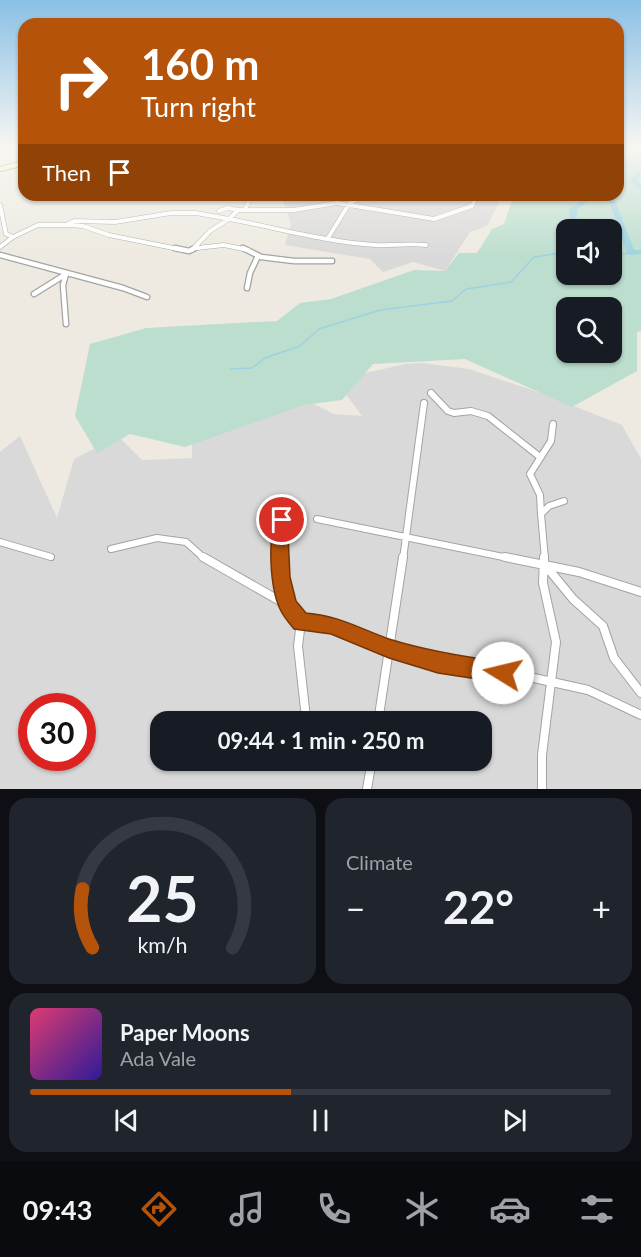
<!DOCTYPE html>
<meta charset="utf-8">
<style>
:root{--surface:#171b24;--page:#20242c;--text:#f1f3f6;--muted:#9ea1a6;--line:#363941;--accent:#b45309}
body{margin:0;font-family:Lato,sans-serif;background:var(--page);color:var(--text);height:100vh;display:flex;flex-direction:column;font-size:22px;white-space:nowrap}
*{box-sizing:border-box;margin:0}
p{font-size:20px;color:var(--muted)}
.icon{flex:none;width:33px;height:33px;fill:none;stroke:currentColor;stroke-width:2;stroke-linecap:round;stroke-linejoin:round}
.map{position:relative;height:789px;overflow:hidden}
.details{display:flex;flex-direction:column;gap:9px;padding:9px;background:#0d0f14;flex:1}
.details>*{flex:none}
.banner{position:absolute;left:18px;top:18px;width:606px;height:183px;border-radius:18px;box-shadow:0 2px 4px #0004;background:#b45309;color:#fff;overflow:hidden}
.controls{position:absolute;left:556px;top:219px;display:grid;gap:12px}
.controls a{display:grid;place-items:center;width:66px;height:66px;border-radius:12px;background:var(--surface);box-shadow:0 2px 4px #0004;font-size:30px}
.speed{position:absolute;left:18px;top:693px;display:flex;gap:12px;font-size:30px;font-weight:700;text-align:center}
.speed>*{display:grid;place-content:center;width:78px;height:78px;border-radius:50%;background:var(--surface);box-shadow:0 2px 4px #0004;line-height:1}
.speed .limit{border:9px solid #d22;background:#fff;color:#111}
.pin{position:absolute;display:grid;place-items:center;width:51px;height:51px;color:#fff;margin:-26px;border:3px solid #fff;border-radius:50%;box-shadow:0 2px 6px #0007}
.me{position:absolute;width:66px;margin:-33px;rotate:279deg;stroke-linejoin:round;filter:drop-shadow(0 0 4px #0008)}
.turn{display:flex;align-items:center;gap:21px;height:126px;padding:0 24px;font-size:27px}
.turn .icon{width:78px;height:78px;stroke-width:2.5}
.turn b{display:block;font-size:42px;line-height:51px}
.then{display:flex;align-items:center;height:57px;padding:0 24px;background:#0003;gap:12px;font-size:22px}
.big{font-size:45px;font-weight:700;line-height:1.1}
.details .card{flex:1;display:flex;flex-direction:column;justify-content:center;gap:9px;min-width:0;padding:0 21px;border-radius:18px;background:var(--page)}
.details .dial{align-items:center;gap:0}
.dial svg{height:156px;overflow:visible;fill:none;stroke:var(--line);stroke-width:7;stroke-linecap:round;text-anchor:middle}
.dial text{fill:var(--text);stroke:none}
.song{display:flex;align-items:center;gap:18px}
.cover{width:72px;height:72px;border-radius:9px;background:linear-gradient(135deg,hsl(340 70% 55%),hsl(250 70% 35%))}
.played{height:6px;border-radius:3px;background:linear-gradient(90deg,var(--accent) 45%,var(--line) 45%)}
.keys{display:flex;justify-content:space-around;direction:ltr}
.heat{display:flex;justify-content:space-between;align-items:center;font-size:33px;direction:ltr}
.details .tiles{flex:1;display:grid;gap:9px;grid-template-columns:1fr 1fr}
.card:last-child{grid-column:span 2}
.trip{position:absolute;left:150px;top:711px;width:342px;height:60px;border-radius:18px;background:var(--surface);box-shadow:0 2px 4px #0004;font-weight:700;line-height:60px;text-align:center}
.menu{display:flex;height:96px;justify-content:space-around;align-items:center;background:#090b0e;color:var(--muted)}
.menu .icon{width:42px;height:42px}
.menu .selected{color:var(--accent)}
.menu b{font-size:27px;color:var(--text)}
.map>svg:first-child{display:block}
</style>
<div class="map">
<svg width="641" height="789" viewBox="0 0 641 789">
<rect width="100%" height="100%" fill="#eeeae1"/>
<path fill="#dad9d9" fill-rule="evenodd" d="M281 195H503L487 226 470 232 445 271 413 262 383 272 370 259 285 245 291 224Z
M423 363 469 369 541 393 622 425 641 459V789H0V452L20 436 57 518 74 459 118 436 142 460 192 458V436L304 399 334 414 362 416 345 393 357 375 405 364ZM32 706H82V758H32ZM160 722H482V760H160Z"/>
<path fill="#bcdece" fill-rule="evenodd" d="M618 148H641V331L637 332V371L572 407 465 359 373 364 342 400 304 405 185 447 130 434 97 453 75 416 90 344 146 328 277 321 300 303 331 299 414 270 445 271 459 253H477L492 229 504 224 514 195H618ZM567 230H612V274H567ZM567 308H612V352H567Z"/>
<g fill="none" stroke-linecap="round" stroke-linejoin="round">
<path stroke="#9dd2e0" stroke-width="1.5" d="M612 255 631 253
M230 369 252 368 265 358 300 346 319 329 380 310 452 301 466 289 511 282 534 257 567 252"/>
<path fill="#9dd2e0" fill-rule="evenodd" d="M641 169V175L636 181 641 185V190L629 181Z
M591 195H599L577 209 576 230H568L570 208Z
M607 195H613L634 250H641V254L631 255 627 253Z"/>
<defs>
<path id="street-far3" d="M0 205 6 234 13 237
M245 209 252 195
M219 211 228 208 238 210
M67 225 83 226 109 235 183 250
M328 238 349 204 363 195
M0 247 13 237 38 225H66L74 221 115 222 171 213H196L229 219 238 210H294L337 203 434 219 472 206 474 202
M197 248 224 245 248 250
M192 250 210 231 229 219C277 228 326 242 375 245 392 246 409 243 426 245"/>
<path id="street-far2" d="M175 248 189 251 195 248
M243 248 261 257 294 261H332
M0 255 123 288 147 297
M66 274 63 285 66 324
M247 288 250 273 258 256
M34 294 66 274"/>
<path id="street-far1" d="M431 393 448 411 454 413 471 411 488 416 540 457
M553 424 551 441 530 474 540 495 541 514 549 506 564 501
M541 514 545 559
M317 519 513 559
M0 542 51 557
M111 549 157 538 186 542 205 559
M279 559 285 506
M403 559 424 403"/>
<path id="street" d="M203 557 287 605
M279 557C280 585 284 600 301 622L298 646 306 718
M505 557 579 572 641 592
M546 566 573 599 603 626 614 658 641 693
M301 622 331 625 389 648 438 663 525 676 588 690 641 715
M378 722 403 557
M367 789 372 760
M542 789V755L556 642 543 583 544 557"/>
<path id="secondary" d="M0 169 24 163"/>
</defs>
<use href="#street-far3" stroke="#a3a3a3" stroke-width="5"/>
<use href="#street-far2" stroke="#a3a3a3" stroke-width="7"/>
<use href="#street-far1" stroke="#a3a3a3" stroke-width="8"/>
<use href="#street" stroke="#a3a3a3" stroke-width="10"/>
<use href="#secondary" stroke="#6b7600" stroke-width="6"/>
<use href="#street-far3" stroke="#fff" stroke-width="4"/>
<use href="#street-far2" stroke="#fff" stroke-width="4.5"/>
<use href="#street-far1" stroke="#fff" stroke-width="6"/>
<use href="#street" stroke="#fff" stroke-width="8"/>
<use href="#secondary" stroke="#fbfeaf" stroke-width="4.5"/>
</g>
<linearGradient id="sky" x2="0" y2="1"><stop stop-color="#8ac0e5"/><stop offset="0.57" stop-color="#f7f6f2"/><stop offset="1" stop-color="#f7f6f2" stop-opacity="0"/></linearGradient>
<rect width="641" height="258" fill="url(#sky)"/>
<path fill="#b45309" stroke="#753606" stroke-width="1.5" d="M282 513 288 515 291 520 288 534 290 577 296 601 306 613C340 616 358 628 389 639 427 651 465 657 503 662L510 665 513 673 510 680 503 683 438 673 389 658 331 634 294 629C289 623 283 616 280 609 270 588 267 536 277 515Z"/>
</svg>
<div class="controls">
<a><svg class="icon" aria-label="sound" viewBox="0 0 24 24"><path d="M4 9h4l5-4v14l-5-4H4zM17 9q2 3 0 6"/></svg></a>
<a><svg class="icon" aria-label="search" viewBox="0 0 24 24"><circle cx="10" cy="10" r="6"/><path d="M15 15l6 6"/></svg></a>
</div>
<div class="speed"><div class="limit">30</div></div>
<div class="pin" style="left:282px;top:520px;background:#d93025"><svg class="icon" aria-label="arrive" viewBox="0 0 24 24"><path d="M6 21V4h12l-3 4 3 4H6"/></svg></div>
<svg class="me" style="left:503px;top:673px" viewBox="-20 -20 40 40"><circle r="19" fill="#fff"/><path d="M0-13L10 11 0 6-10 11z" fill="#b45309"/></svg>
<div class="trip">09:44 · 1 min · 250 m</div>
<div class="banner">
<div class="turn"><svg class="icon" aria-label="right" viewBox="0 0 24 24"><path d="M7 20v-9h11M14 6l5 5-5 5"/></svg><div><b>160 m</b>Turn right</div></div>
<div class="then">Then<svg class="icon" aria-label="arrive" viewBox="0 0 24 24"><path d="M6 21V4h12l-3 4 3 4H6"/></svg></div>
</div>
</div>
<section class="details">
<div class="tiles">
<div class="card dial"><svg viewBox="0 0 100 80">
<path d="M14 69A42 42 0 1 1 86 69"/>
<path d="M14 69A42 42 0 0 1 9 39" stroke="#b45309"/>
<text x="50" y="56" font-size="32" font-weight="700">25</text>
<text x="50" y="72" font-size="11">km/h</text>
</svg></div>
<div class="card"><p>Climate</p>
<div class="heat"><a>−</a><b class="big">22°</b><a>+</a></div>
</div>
<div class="card">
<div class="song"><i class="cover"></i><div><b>Paper Moons</b><p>Ada Vale</p></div></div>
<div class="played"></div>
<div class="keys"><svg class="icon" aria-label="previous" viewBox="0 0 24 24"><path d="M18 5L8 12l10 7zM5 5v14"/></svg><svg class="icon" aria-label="pause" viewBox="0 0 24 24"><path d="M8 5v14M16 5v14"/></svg><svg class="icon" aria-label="next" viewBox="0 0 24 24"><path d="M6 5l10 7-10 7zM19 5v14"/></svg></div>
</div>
</div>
</section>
<nav class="menu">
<b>09:43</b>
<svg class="icon selected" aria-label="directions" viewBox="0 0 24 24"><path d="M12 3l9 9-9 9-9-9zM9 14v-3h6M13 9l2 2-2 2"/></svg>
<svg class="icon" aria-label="music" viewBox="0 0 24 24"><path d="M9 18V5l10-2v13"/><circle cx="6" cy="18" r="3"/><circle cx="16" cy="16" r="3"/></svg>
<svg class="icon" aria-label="phone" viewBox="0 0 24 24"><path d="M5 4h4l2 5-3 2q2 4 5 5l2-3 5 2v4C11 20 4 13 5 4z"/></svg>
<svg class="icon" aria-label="climate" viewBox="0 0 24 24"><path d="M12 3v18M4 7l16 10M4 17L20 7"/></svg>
<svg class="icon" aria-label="car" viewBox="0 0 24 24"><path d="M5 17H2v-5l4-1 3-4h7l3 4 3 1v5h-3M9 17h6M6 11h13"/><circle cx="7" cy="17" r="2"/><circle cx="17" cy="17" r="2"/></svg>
<svg class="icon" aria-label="filters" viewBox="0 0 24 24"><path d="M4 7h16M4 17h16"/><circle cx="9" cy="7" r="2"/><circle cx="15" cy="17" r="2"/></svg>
</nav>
